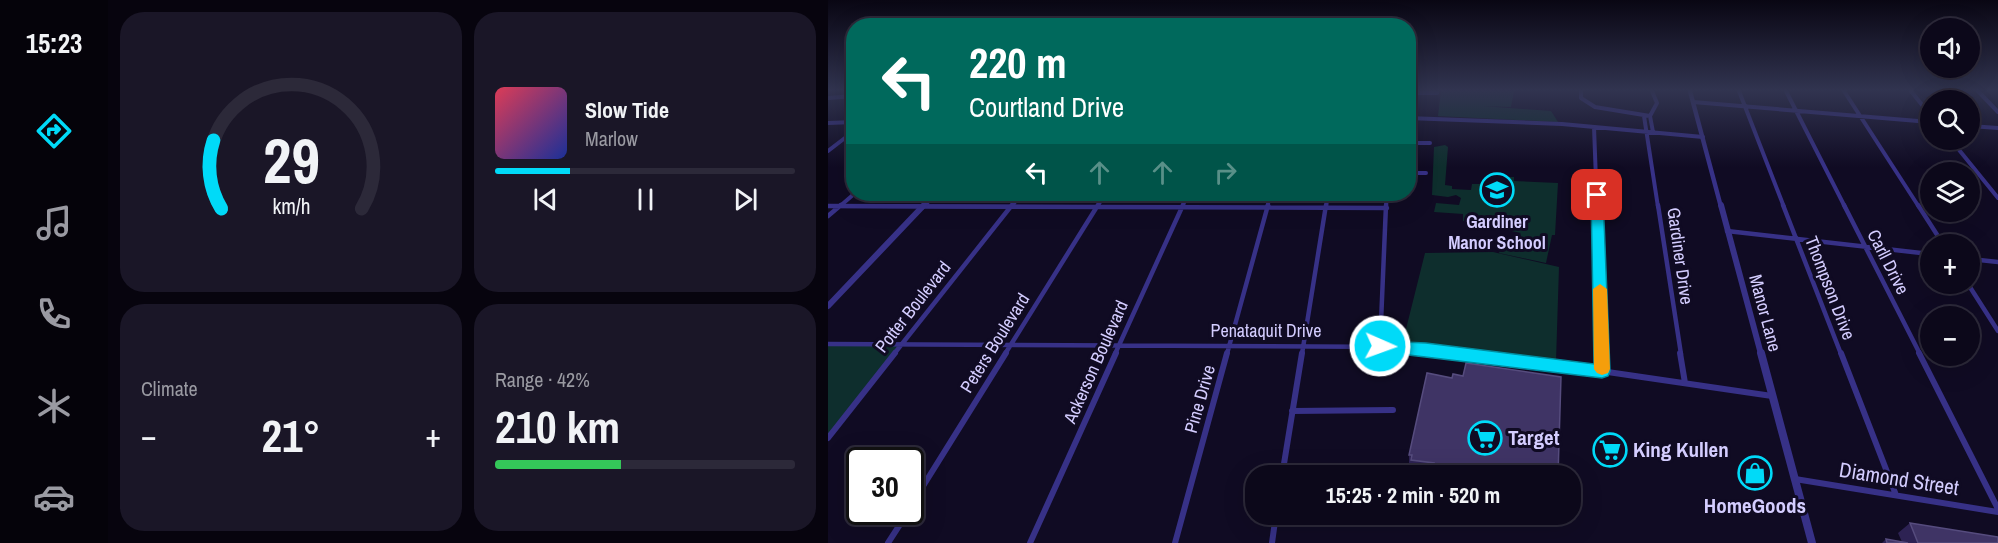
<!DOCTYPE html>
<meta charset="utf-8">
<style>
:root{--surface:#0c081a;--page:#1a1627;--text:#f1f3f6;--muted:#9a9aa2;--line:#2c2939;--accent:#00daf8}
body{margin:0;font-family:"Archivo Narrow",sans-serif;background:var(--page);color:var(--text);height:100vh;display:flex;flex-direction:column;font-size:22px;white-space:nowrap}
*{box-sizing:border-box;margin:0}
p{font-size:20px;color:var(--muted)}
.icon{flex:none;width:33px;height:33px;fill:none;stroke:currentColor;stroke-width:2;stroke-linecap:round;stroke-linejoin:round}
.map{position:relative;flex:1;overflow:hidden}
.panel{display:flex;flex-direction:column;gap:12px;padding:12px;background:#07040e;width:720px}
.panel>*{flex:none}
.hud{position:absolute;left:18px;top:18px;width:570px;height:183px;border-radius:24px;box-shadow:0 6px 24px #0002,0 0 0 2px var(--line);background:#00695c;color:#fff;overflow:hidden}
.controls{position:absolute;left:1092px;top:18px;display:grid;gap:12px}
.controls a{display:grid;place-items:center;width:60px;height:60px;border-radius:50%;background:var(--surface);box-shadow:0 6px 24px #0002,0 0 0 2px var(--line);font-size:30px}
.speed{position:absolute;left:18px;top:447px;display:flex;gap:12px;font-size:30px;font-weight:700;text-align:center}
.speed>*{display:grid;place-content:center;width:78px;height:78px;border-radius:50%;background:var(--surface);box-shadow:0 6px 24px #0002,0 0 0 2px var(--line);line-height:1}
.speed .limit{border:3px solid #111;border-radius:9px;background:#fff;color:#111}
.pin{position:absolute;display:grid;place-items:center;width:51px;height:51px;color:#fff;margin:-26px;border-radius:12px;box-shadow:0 3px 9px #0006}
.me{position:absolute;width:66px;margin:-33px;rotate:92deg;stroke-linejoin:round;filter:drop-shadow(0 0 4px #0008)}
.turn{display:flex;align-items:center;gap:21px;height:126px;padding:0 24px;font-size:27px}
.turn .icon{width:78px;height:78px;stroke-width:2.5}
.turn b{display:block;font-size:42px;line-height:51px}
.lanes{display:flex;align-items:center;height:57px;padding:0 24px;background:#0003;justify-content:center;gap:30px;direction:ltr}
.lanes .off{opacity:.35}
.big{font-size:45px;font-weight:700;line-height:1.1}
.panel .widget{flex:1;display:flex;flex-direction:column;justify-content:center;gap:9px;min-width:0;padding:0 21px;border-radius:24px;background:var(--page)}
.panel .dial{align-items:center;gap:0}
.dial svg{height:156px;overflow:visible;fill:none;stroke:var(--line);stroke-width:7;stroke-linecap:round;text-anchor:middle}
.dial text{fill:var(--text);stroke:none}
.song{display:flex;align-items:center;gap:18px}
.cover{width:72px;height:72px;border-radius:9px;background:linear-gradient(135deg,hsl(350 70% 55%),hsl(230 70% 35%))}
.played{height:6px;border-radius:3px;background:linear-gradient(90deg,var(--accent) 25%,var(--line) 25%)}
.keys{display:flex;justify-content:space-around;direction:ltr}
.heat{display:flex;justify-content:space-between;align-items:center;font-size:33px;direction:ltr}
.charge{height:9px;border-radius:4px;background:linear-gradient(90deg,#34c759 42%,var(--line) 0)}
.panel .tiles{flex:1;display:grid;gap:12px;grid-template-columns:repeat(2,1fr)}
.trip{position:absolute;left:417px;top:465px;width:336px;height:60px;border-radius:24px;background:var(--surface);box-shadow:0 6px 24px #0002,0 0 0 2px var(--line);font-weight:700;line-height:60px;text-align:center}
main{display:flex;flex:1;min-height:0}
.dock{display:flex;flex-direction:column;width:108px;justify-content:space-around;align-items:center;background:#05030a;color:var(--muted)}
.dock .icon{width:42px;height:42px}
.dock .selected{color:var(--accent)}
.dock b{font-size:27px;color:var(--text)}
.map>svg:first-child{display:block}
</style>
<main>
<nav class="dock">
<b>15:23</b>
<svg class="icon selected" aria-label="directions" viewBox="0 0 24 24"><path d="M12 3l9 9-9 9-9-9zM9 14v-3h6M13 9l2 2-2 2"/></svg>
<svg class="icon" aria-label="music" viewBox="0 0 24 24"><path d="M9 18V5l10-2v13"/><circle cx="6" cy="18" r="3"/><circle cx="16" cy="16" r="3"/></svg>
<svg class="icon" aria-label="phone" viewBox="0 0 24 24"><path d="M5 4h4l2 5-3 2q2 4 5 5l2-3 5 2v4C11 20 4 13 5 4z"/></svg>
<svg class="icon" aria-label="climate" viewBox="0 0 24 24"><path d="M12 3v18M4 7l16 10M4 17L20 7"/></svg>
<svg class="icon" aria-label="car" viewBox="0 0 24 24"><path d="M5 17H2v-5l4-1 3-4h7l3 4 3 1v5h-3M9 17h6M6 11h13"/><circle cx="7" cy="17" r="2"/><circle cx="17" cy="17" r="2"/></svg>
</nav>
<section class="panel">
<div class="tiles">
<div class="widget dial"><svg viewBox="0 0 100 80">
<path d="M14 69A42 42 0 1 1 86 69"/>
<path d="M14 69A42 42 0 0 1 10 34" stroke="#00daf8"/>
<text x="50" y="56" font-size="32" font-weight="700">29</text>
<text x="50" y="72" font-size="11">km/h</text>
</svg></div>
<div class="widget">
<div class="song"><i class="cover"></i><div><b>Slow Tide</b><p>Marlow</p></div></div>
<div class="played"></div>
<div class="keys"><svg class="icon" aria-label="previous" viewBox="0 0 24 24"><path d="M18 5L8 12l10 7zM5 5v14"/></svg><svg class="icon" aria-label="pause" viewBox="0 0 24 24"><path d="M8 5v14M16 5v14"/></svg><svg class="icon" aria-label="next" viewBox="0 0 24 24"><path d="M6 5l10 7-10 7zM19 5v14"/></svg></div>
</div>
<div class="widget"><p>Climate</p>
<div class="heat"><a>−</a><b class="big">21°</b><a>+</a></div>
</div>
<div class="widget"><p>Range · 42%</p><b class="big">210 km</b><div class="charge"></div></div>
</div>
</section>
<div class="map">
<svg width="1170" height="543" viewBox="0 0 1170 543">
<rect width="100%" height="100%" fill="#100b23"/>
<path fill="#0e2e2d" d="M613 91H686L683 107 654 106 723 111 730 122 610 116Z
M617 145 620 147 617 185 624 186V189L643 190 644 184H655L656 180 661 181 662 185 663 181H667L669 185 670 181H675L676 185V182L680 181V177H686V181L730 183 727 235H724L718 263 671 253 675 243 693 233 635 221V214L606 212 608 203 631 205 633 198 628 195 620 197 604 195 606 147Z
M665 252 731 267 728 361 575 341 597 253Z
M0 344 73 345 0 438Z"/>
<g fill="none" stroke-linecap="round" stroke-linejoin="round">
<path stroke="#373187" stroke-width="4" d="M753 91V98L767 107 822 116 829 103 824 91
M911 91 956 207
M958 91 1017 207
M1016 91 1091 207
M1083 91 1102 115
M1150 91 1170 112
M580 93H609
M0 98 26 96
M865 102 1102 122
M816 116 830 207
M822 116 825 132
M580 118 734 124 875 137
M0 123 26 122
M1142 126 1170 128
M766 127 769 207
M1123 140 1170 198
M580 143H602
M0 151 26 131
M580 173H598
M0 206 248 207
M11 207 26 194
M183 207 193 194
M269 207 277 194
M354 207 360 194
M439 207 443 194
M498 207 500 194
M558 207 559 194"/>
<path stroke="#373187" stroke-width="4.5" d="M769 205 773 354
M830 205 853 354
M955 205 1013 354
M1016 205 1092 354
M1090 205 1115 244
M0 206 559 208
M0 216 13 205
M899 231 1102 254
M1142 259 1170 262
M1140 284 1170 331
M0 344 576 347 642 354
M552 346 558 205
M66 354 184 205
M177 354 270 205
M287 354 355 205
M399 354 440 205
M474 354 498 205"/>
<path stroke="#373187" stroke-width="6" d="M628 353 718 363 944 396
M773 353 774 371
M852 353 857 383
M1013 353 1068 495
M1091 353 1170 509
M464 411 565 410
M0 438 67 353
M454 476 474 353
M967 479 1170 512
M82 507 178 353
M60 543 80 512
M202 543 288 353
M347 543 399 353
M444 543 448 514"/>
<path stroke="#373187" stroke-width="4.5" d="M862 91 893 207
M95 207 107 194"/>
<path stroke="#373187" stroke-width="6" d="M893 205 933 354
M0 306 96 205"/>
<path stroke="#373187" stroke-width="8" d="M933 353 984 543"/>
</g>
<path fill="#2d2253" d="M635 376 730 476H605L583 471V467L581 466V455L624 378Z
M1082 523 1170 543H1054L1058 539 1074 542 1070 533Z"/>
<path fill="#3f3465" stroke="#564c7e" stroke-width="1.5" d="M638 363 733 377 730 476H678L650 473 629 467V469L605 466 606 463 583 460 584 455H581L599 373 624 378 625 374 635 376Z
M1082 523 1170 537V543H1090Z
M1058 539 1080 543H1059Z"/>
<linearGradient id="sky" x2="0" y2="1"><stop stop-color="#090613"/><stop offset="0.54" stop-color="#313450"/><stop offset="1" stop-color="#313450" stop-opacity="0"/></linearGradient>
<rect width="1170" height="167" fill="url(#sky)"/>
<path fill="#00daf8" stroke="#008ea1" stroke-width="1.5" d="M769 192 775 195 782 371 780 376 774 378 547 351 545 346 547 342 552 341 598 343 766 364 763 195Z"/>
<path fill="#f59e0b" d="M772 284 779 289 782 369 780 373 774 375 769 373 766 369 765 289Z"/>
<defs>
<symbol id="school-ring" viewBox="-11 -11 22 22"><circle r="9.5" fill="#100b23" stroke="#00daf8" stroke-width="1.5"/><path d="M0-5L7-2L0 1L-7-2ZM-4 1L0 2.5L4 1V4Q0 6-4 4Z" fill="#00daf8"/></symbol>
<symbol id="supermarket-ring" viewBox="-11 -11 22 22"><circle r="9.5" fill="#100b23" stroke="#00daf8" stroke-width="1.5"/><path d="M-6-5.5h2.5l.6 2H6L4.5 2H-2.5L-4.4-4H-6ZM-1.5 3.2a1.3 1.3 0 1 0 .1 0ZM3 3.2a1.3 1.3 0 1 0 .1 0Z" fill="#00daf8"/></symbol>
<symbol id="shop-ring" viewBox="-11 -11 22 22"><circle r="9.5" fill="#100b23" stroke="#00daf8" stroke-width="1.5"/><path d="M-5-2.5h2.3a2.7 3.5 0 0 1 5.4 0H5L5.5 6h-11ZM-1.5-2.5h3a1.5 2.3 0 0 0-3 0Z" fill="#00daf8"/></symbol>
</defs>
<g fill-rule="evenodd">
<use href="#school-ring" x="650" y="171" width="38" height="38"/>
<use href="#supermarket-ring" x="638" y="419" width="38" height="38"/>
<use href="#supermarket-ring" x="763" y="431" width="38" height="38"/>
<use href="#shop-ring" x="908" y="454" width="38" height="38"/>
</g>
<g text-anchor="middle" stroke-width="6" stroke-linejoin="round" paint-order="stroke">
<g font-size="18" font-weight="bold" fill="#d4cdff" stroke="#100b23">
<text x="669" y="228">Gardiner<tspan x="669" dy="21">Manor School</tspan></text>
</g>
<g font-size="18" fill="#d4cdff" stroke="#100b23">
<text transform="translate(852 256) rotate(82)" y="6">Gardiner Drive</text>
<text transform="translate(1060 262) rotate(63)" y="6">Carll Drive</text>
<text transform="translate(1002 288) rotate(69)" y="6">Thompson Drive</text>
<text transform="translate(85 307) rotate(-52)" y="6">Potter Boulevard</text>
<text transform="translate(937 313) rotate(75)" y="6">Manor Lane</text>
<text x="438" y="337">Penataquit Drive</text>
<text transform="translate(167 343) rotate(-58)" y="6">Peters Boulevard</text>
<text transform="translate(268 362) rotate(-66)" y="6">Ackerson Boulevard</text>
<text transform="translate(372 399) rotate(-74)" y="6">Pine Drive</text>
</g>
<g font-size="21" font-weight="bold" fill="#d4cdff" stroke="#100b23" text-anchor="start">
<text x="680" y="445">Target</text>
<text x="805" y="457">King Kullen</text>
<text x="927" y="513" text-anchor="middle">HomeGoods</text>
</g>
<g font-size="21" fill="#d4cdff" stroke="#100b23">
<text transform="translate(1071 479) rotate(9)" y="7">Diamond Street</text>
</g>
</g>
</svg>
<div class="controls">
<a><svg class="icon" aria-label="sound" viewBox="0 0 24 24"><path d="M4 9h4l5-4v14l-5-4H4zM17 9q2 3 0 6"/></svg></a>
<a><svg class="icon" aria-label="search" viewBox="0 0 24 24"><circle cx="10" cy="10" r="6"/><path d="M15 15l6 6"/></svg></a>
<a><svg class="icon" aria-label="layers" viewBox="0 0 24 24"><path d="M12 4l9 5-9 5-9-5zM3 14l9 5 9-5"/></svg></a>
<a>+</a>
<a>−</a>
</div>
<div class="speed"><div class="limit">30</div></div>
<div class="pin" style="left:769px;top:195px;background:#d93025"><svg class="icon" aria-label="arrive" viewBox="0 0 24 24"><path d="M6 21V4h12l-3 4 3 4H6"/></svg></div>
<svg class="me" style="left:552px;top:346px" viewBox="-20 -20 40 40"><circle r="17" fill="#00daf8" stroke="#fff" stroke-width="3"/><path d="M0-11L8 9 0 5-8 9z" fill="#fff"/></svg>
<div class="trip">15:25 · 2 min · 520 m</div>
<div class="hud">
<div class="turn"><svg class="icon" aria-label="left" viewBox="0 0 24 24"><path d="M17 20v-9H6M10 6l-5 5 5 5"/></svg><div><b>220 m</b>Courtland Drive</div></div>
<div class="lanes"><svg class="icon" aria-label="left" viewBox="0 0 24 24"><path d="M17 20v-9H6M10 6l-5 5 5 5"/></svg><svg class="icon off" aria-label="ahead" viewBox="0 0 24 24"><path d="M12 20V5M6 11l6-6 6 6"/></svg><svg class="icon off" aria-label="ahead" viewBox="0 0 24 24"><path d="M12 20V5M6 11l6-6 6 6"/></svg><svg class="icon off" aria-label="right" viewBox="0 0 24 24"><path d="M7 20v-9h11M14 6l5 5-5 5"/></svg></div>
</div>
</div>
</main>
